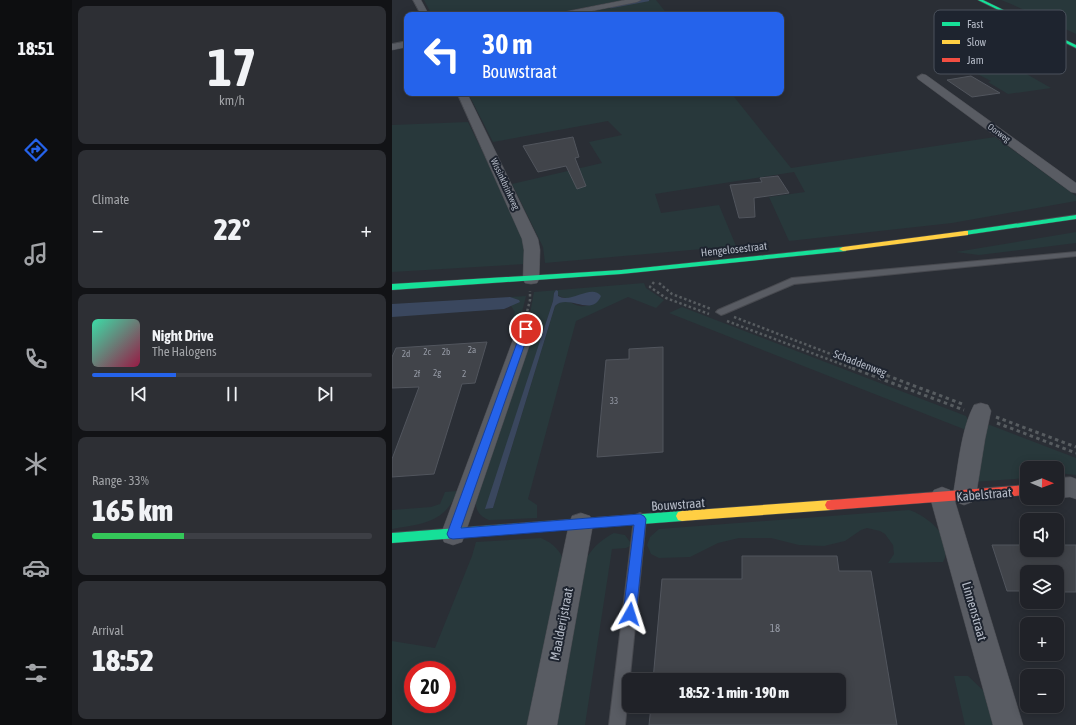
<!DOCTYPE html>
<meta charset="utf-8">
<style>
:root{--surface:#202228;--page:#2d2f34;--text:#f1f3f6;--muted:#a2a4a8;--line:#3d3f45;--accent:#2563eb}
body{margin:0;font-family:"Asap Condensed",sans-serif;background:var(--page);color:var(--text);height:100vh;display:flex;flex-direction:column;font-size:15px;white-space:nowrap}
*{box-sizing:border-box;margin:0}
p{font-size:13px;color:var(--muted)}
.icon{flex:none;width:22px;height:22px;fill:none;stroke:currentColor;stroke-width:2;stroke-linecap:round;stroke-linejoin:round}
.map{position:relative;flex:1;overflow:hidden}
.panel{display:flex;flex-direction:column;gap:6px;padding:6px;background:#121316;width:320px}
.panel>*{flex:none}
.top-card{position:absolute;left:12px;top:12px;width:380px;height:84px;border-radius:8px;box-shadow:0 2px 10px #0003,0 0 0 1px var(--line);background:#2563eb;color:#fff;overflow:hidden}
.needle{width:26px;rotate:91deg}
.buttons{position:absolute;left:628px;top:461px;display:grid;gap:8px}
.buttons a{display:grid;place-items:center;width:44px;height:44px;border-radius:8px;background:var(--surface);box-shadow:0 2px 10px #0003,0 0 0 1px var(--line);font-size:20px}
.speed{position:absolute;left:12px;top:661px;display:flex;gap:8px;font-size:20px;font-weight:700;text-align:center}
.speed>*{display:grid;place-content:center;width:52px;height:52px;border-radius:50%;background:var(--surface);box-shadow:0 2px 10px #0003,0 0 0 1px var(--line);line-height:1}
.speed .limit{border:6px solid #d22;background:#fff;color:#111}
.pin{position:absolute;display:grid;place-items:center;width:34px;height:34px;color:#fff;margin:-17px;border:2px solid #fff;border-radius:50%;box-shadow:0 1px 4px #0007}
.me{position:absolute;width:44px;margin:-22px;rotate:6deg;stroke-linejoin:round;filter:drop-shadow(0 0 3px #0008)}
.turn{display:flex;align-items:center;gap:14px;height:84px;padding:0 12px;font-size:18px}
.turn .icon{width:52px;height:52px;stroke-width:2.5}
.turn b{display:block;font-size:28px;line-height:34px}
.big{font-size:30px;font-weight:800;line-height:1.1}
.panel .tile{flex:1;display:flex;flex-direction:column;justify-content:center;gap:6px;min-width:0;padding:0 14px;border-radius:8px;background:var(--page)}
.panel .dial{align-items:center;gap:0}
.dial b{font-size:52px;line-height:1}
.song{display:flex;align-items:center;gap:12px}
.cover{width:48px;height:48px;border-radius:6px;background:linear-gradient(135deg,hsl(160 70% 55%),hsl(340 70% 35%))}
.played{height:4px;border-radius:2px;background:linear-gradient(90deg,var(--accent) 30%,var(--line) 30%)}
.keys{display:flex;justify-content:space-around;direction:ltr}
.heat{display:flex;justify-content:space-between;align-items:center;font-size:22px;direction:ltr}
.charge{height:6px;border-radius:3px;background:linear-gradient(90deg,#34c759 33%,var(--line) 0)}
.trip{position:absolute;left:230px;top:673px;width:224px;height:40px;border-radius:8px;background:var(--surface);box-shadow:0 2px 10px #0003,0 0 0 1px var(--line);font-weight:800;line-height:40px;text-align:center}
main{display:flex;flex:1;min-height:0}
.tabs{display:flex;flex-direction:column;width:72px;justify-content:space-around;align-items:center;background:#0d0e10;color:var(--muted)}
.tabs .icon{width:28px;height:28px}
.tabs .current{color:var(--accent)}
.tabs b{font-size:18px;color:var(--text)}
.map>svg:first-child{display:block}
</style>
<main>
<nav class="tabs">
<b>18:51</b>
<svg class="icon current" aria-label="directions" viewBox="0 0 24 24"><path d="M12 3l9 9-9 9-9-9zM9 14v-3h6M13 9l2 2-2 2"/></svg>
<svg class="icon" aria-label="music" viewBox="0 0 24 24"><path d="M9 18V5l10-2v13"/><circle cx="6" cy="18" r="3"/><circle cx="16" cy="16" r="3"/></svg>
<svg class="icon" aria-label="phone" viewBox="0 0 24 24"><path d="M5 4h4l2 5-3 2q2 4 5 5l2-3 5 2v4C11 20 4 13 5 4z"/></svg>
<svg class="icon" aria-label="climate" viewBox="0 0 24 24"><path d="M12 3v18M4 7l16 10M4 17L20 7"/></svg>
<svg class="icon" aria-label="car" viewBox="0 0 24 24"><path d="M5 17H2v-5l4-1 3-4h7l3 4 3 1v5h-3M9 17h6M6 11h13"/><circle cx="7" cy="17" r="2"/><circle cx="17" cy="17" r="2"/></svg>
<svg class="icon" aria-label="filters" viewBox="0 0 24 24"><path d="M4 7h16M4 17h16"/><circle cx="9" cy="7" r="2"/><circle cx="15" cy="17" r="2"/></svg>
</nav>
<section class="panel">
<div class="tile dial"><b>17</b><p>km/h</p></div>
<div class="tile"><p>Climate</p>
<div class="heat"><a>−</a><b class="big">22°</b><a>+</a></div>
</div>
<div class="tile">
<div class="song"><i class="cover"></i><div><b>Night Drive</b><p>The Halogens</p></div></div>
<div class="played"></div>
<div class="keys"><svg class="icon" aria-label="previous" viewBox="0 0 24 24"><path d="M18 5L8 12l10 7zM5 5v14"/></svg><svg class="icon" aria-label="pause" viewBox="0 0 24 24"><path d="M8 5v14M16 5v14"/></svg><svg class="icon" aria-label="next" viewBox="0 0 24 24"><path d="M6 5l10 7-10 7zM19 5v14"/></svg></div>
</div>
<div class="tile"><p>Range · 33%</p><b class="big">165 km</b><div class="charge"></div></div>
<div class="tile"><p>Arrival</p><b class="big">18:52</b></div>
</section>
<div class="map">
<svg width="684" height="725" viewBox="0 0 684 725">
<rect width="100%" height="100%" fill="#2a2e35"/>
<path fill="#28383b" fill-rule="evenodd" d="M32 0H232L154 15H40Z
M259 0H264L276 15H179Z
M609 0H684V34L619 4Z
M610 60 659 88 616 94 596 82 599 81 576 69Z
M76 93H339L399 168 603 137 684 196V201L560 223 397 241 377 197 413 192 402 172 263 194 269 213 327 205 344 246 153 263 151 247 120 184 210 163 197 142 230 135 216 121 101 142Z
M76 122 135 243 133 264 0 272V125Z
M684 232V243L587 255 564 252Z
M252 283 254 288 272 300 264 308 236 297 184 321 136 499 145 505V518L97 520C84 515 82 505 84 492L144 324 139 323 137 319 142 292ZM162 292C177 306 187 291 204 293L202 304C198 305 193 307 188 306 180 305 173 296 163 306L101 508 94 509 161 301Z
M134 296 126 328 116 331 123 312 119 306 126 299H122L118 297Z
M290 307 574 416 576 420 574 430 277 313Z
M598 425 684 458V475L665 473V468H635V478L581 482 593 426Z
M65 491C54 523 29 524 0 529V510L39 507 48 504 53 492Z
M517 510C536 516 564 539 551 562L496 563 502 554 501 545 493 534 488 531 475 528 469 530 453 541 432 546 407 545 379 538H347L326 543 298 557 267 558 259 554 255 545 258 537 267 529Z
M222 533 233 535 238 542V546L234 548 220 549 193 725H164L194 559C201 547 210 539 222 533Z
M149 538C162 544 168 550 173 563L139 725H0V641L43 648 80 556 84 542ZM21 670H55V704H21Z
M562 676H576L596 695 604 725H573Z"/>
<path fill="#3a475e" d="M164 290 166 291V296C179 304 200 283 209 296 200 318 176 293 163 306L101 508 93 509 161 301 162 293Z
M118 297 127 300 128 302 112 309 0 317V304Z"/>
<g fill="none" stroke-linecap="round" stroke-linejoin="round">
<path stroke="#3a475e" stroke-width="2.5" d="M219 7 256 0"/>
</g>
<path fill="#41444a" stroke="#51555d" d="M579 76 608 93 580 97 555 80Z
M181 137 187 157 183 158 194 186 185 189 174 166 146 172 131 146Z
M386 176 397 193 362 198 363 217 347 218 338 185 370 182 368 178Z
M95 342 83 383 70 384 42 474 0 477V459L27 387 0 388V357L4 348Z
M271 347V452L205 457 214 360 237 359V349Z
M600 545H635V550H665V545H684V592H665V572H635V591H615Z
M350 556H445L447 571H479L505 725H257L259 706H447V680H261L270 579H350Z"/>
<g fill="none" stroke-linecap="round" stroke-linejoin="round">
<defs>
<path id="lane" d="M684 252V256L402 284 332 314 329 315 324 312 326 310 400 278Z
M248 513 252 515 254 519 233 725H217L242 519 244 515Z"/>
<path id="street" d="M21 0H29L37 15H29Z
M233 0H249L245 2 180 15H163L167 13Z
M15 41V47L0 50V44Z
M530 74 534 75 684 183V193L679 192 526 79 525 77Z
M65 93H75L146 239 148 250 147 279 145 283 139 284 133 283 131 279 132 250 130 239Z
M134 323 140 325 143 329 73 534 70 542 61 545 52 542 49 534 125 329 128 325Z
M589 403 596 405 599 411 593 439 584 495 580 502 572 505 564 502 562 498 631 725H601L538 497 542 490 550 487 558 490 561 495C566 468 569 429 582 405Z
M679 477 684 479V499L678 497 665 498V478Z
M189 513 198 516 201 524 165 725H135L177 524 180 516Z"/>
<path id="fast" d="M586 0H591L684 45V48Z
M684 215V219L573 235 569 233 573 231Z
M451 247 455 249 454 251 229 274 0 290V284L229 270Z
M290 511 294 512 296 516 294 520 290 521 0 543V533Z"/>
<path id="slow" d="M573 231H576V235L451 251 447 249 451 247Z
M439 500 443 501 445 505 443 509 439 510 290 521 286 520 284 516 286 512 290 511Z"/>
<path id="jam" d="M635 485V495L439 510 435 509 433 505 435 501 439 500Z"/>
</defs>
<use href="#lane" stroke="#484a50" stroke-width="2"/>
<use href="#street" stroke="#484a50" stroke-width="1"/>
<use href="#fast" stroke="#484a50" stroke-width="1"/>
<use href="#slow" stroke="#484a50" stroke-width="1"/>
<use href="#jam" stroke="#484a50" stroke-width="1"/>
<path stroke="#575c60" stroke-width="2.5" stroke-dasharray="2.5 2.5" stroke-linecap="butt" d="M262 282 258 287 274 298 317 314
M267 283 280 294 319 309
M134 316 138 300V291
M342 317 478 369
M335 321 462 369"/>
<path stroke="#575c60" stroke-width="3" stroke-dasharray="3.5 3.5" stroke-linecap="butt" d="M460 368 572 410
M475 368 573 405
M604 417 684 447
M605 423 684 453"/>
<use href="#lane" fill="#595c63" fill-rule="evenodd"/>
<use href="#street" fill="#595c63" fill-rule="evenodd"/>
<use href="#fast" fill="#16e098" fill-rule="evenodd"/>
<use href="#slow" fill="#ffcf43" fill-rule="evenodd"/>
<use href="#jam" fill="#f24e42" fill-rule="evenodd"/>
</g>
<path fill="#2563eb" stroke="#184099" d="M134 326 138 329 69 528 248 514 252 516 254 519 244 614 242 619 238 621 233 619 231 614 242 525 61 539 57 538 55 534 130 329Z"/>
<g text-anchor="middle" stroke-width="4" stroke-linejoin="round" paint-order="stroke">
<g font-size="9" fill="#b4bac6" stroke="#1e242f">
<text transform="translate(607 133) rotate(36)" y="3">Oorweg</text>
<text transform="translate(113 184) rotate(65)" y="3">Wissinkbrinkweg</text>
</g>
<g font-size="9" fill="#979ca7">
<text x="80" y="353">2a</text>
<text x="35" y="355">2c</text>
<text x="54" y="355">2b</text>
<text x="14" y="357">2d</text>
<text x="45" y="376">2g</text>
<text x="25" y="377">2f</text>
<text x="72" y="377">2</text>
<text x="222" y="404">33</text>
</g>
<g font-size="11" fill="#b4bac6" stroke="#1e242f">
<text transform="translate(342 249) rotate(-6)" y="4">Hengelosestraat</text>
<text transform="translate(468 363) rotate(21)" y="4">Schaddenweg</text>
</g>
<g font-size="11" fill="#979ca7">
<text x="383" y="632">18</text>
</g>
<g font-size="13" fill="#b4bac6" stroke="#1e242f">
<text transform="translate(592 494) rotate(-5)" y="5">Kabelstraat</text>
<text transform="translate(286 504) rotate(-4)" y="5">Bouwstraat</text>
<text transform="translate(583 611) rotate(74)" y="5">Linnenstraat</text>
<text transform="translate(169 624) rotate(-79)" y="5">Maalderijstraat</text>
</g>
</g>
<rect x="542" y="10" width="132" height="64" rx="6" fill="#1e242f" stroke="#4b515c" stroke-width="1"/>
<rect x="550" y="22" width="18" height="4" fill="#16e098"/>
<rect x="550" y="40" width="18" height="4" fill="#ffcf43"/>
<rect x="550" y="58" width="18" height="4" fill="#f24e42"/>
<g font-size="11" fill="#b4bac6">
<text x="575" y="28">Fast</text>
<text x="575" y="46">Slow</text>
<text x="575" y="64">Jam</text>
</g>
</svg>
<div class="buttons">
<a><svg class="needle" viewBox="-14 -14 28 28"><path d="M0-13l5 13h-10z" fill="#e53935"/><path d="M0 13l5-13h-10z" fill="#a2a4a8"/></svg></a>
<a><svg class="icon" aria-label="sound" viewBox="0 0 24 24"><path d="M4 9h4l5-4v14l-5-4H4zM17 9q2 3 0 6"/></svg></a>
<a><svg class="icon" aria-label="layers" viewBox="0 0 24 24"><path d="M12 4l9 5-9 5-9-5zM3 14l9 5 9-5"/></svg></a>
<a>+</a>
<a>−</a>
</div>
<div class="speed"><div class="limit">20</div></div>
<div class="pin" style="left:134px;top:329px;background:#d93025"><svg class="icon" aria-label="arrive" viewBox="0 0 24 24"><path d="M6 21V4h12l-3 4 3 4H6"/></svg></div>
<svg class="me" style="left:238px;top:614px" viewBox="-20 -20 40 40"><path d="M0-17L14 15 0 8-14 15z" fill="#2563eb" stroke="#fff" stroke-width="4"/></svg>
<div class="trip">18:52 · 1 min · 190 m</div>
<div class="top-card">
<div class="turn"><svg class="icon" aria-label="left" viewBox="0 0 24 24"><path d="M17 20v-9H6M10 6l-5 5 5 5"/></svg><div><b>30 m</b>Bouwstraat</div></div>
</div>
</div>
</main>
